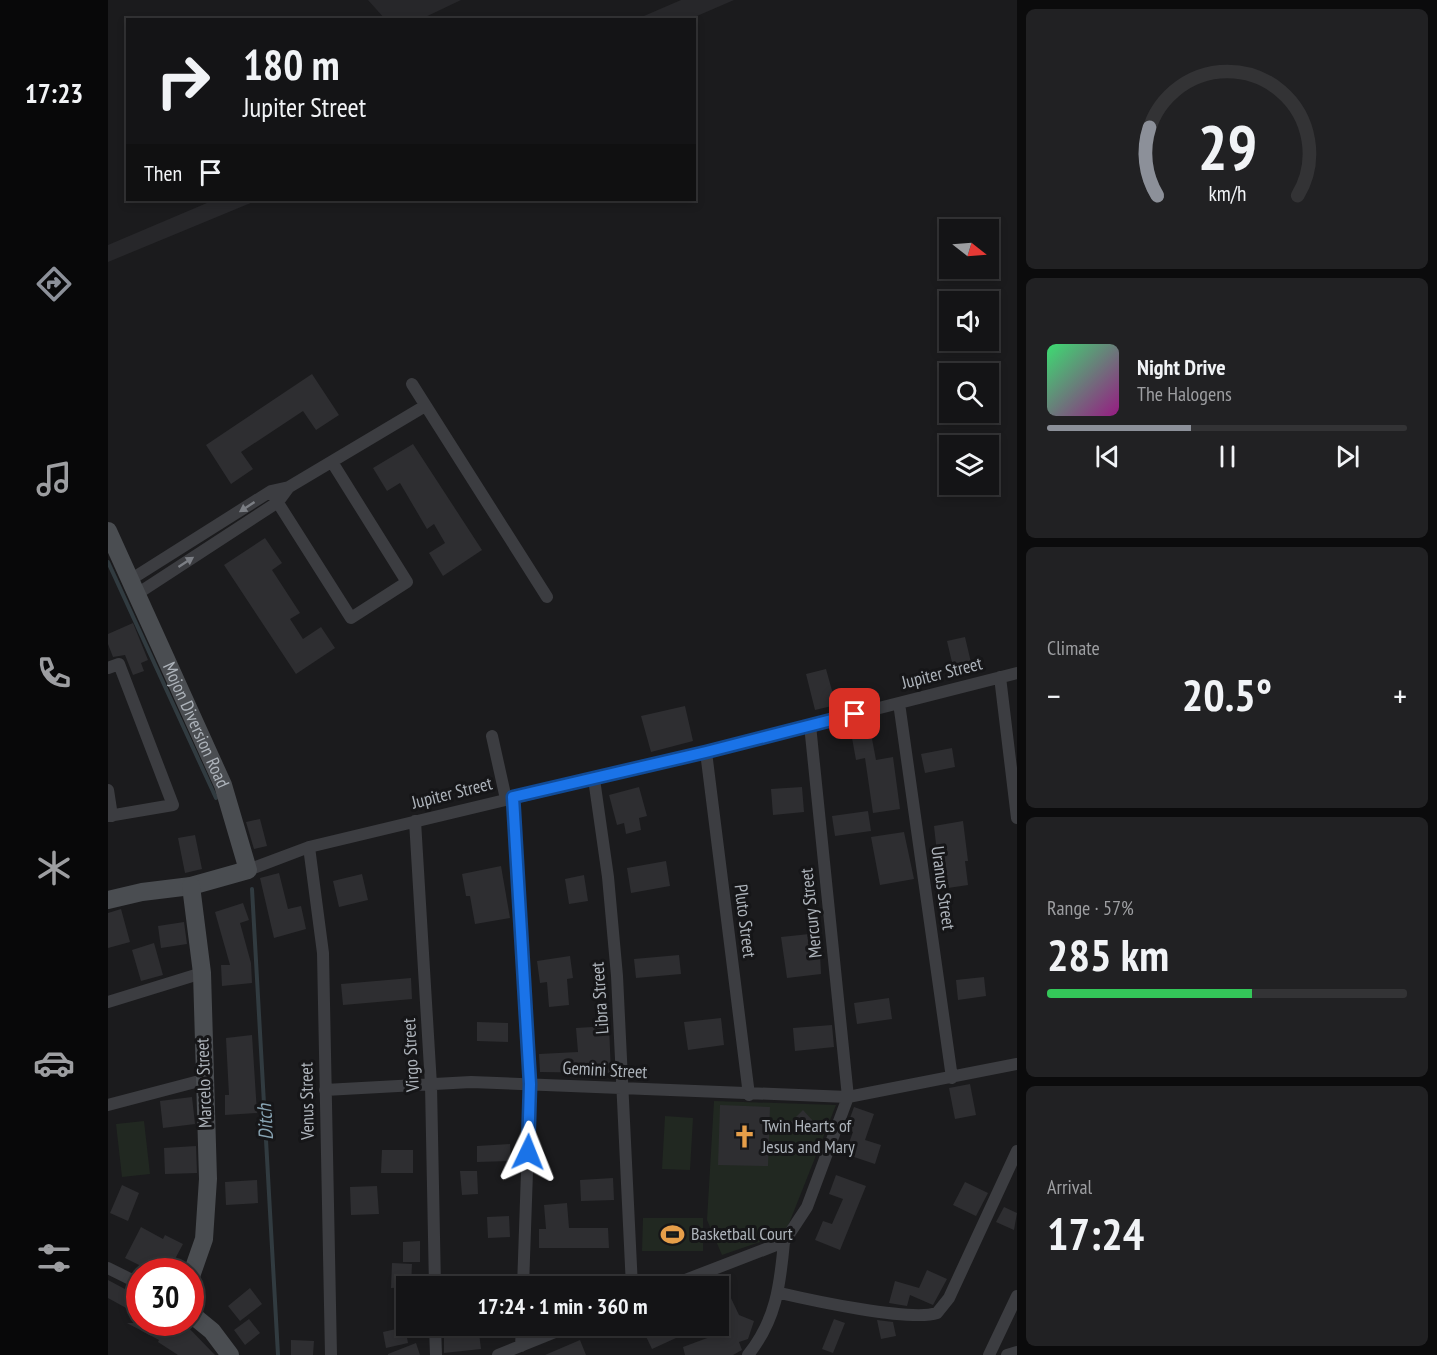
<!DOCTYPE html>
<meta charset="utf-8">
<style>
:root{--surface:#141416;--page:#212123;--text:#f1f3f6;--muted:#9d9ea1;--line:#333335;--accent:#8c9099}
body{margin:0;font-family:"PT Sans Narrow",sans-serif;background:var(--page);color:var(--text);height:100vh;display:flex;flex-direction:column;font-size:22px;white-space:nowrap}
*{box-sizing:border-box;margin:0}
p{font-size:20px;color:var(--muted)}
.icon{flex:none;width:33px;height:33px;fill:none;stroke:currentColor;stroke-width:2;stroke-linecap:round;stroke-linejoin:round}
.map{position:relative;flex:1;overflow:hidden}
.details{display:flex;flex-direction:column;gap:9px;padding:9px;background:#0b0b0c;width:420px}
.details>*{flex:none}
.banner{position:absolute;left:18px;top:18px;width:570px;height:183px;border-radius:0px;box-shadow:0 3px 9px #0003,0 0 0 2px var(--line);background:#141416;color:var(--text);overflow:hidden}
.needle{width:39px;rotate:107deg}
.controls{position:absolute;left:831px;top:219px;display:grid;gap:12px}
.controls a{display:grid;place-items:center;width:60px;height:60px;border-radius:0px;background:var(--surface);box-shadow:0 3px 9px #0003,0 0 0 2px var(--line);font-size:30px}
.speed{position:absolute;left:18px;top:1258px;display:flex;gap:12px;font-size:30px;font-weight:700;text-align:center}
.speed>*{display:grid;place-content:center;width:78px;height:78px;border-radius:50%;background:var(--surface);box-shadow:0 3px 9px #0003,0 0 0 2px var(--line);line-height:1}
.speed .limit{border:9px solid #d22;background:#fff;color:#111}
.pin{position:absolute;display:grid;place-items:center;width:51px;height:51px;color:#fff;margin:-26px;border-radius:12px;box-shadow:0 3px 9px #0006}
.me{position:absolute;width:66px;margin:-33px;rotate:2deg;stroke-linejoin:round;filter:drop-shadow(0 0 4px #0008)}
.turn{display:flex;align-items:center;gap:21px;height:126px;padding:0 18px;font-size:27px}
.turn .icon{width:78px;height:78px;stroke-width:2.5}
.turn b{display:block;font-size:42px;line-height:51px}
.then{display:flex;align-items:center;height:57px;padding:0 18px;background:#0003;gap:12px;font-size:22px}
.big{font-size:45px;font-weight:600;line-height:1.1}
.details .tile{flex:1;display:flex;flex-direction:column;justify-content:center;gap:9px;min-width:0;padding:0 21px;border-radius:9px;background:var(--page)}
.details .dial{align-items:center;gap:0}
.dial svg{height:156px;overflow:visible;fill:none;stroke:var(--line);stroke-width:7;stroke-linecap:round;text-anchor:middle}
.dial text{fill:var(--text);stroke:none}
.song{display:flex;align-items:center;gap:18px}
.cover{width:72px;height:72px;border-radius:9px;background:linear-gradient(135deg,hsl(140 70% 55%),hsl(310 70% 35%))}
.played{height:6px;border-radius:3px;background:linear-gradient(90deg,var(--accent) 40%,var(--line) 40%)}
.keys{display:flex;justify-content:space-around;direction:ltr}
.heat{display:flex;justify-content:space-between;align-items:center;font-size:33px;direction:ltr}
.charge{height:9px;border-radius:4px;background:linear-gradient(90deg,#34c759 57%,var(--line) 0)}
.trip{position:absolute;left:288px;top:1276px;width:333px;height:60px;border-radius:0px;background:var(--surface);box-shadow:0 3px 9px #0003,0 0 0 2px var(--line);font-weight:600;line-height:60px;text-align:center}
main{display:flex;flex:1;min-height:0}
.tabs{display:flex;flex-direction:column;width:108px;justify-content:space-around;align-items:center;background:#080809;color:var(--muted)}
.tabs .icon{width:42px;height:42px}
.tabs .active{color:var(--accent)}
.tabs b{font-size:27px;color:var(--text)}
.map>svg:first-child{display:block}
</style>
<main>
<nav class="tabs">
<b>17:23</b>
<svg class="icon active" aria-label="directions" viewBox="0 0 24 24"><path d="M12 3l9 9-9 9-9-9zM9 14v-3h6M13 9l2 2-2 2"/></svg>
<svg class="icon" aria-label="music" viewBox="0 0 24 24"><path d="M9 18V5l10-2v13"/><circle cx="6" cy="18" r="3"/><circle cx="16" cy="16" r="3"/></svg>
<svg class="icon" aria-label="phone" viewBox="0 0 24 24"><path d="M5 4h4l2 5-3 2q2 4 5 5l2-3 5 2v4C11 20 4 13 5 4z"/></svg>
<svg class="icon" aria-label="climate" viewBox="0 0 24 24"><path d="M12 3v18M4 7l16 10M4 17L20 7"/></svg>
<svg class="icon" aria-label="car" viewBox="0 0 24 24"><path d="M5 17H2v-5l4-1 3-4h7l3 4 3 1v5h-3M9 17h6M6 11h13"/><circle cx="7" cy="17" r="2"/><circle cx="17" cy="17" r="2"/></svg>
<svg class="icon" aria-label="filters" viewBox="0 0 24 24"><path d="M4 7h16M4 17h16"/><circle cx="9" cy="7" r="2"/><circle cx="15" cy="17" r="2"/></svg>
</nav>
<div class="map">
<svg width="909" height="1355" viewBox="0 0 909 1355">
<rect width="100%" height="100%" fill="#1b1b1d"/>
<path fill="#27272a" d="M260 0H353L311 20 277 19Z
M573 0H626L582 19H529Z
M106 200H150L0 262V245Z"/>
<path fill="#212821" d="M606 1101 728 1105 680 1226 669 1236 614 1255 599 1220Z
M557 1116 585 1118 582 1170 554 1169Z
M36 1121 42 1174 14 1177 8 1124Z
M535 1218H595V1251H534Z"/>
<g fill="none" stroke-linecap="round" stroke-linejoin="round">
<path stroke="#313b40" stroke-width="4" d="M0 562 108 798
M144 889 170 1355"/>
</g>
<path fill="#2e2e31" d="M204 374 231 415 208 430 195 411 133 452 145 469 123 484 98 445Z
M305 444 374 550 335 576 321 553 337 543 326 524 319 529 292 483 279 491 265 468Z
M157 538 174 563 164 570 192 613 182 619 195 639 213 627 227 648 188 674 116 565Z
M25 623 40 660 33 663 36 671 25 675 17 655 5 657 0 644V634Z
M857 637 865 671 847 675 839 641Z
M718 669 728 705 707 710 698 674Z
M577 706 585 741 543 752 533 716Z
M761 723 768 760 785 757 792 809 765 813 757 758 748 760 742 727Z
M844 748 847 767 817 773 813 754Z
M531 787 539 816 531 818 533 830 518 834 516 823 509 825 501 795Z
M694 787 696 812 665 815 663 789Z
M760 811 763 831 727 836 724 816Z
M152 819 159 846 146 849 138 822Z
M855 821 860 861H857L860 885 833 889 826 826Z
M796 832 806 879 772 885 763 837Z
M87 835 94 869 77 873 70 838Z
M558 861 562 886 523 893 519 868Z
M393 866 402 918 367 924 362 896H358L354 874Z
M171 873 180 909 193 906 198 929 166 938 152 878Z
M254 874 260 900 231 907 225 881Z
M476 875 480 901 461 904 457 879Z
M135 903 141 920 132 923 143 963 144 983 114 986 113 965H122L107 912Z
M13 909 22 942 0 948V913Z
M76 922 79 944 53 948 50 926Z
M711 933 713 974 679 978 673 937Z
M46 943 55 975 33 981 24 950Z
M571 955 573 974 528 978 526 959Z
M462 956 465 978 459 979 461 1005 441 1007 439 982 432 983 429 961Z
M876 977 878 996 850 1000 848 980Z
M303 978 304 999 235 1005 233 984Z
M781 998 784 1019 749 1024 746 1003Z
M613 1018 616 1045 580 1050 576 1022Z
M369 1022 400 1023V1042L369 1041Z
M724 1025 726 1047 687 1051 685 1028Z
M501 1026 503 1073 432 1072 431 1054 470 1052 468 1028Z
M144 1035 149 1113 117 1115V1095H121L118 1038Z
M862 1084 868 1115 847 1119 841 1088Z
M84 1097 87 1124 55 1128 52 1101Z
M612 1105 662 1107 660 1166 610 1165Z
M746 1107 766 1114 757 1140 773 1145 767 1164 737 1154 745 1132 738 1129Z
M695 1110 706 1122 694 1134 683 1122Z
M402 1144 403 1161 369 1162V1146Z
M88 1146 89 1173 57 1174 56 1148Z
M274 1150H305V1173H273Z
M352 1171H369L370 1194 354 1195Z
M728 1175 758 1186 732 1250 707 1240 715 1221 724 1224 735 1199 721 1194Z
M505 1178 506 1200 473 1201 472 1180Z
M149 1180 150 1203 118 1205 117 1182Z
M857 1182 880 1193 868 1216 845 1205Z
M14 1185 31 1193 20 1221 2 1213Z
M269 1186 271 1214 243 1215 242 1187Z
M459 1203 461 1228H500L501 1248H431V1229H438L436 1205Z
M896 1207 909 1213 906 1230 888 1222Z
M401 1216 402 1237 380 1238 379 1217Z
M33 1227 55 1239 57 1235 75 1244 60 1272H45L17 1258Z
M312 1241V1262H295V1242Z
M284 1263 304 1264 303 1287 283 1288Z
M819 1270 839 1279 825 1305 802 1295 799 1306 781 1303 787 1281 811 1288Z
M612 1275 631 1315 646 1321 640 1339 631 1342 634 1350 625 1355H577L575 1347 602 1337 599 1330 610 1326Z
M0 1280 28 1295 20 1309 0 1298Z
M142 1288 154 1304 132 1321 120 1306Z
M141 1319 152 1333 137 1345 126 1330Z
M726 1319 737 1323 725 1353 714 1349Z
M769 1320 785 1322 788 1336 773 1339Z
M19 1323H76L107 1355H70L50 1342 51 1340Z
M533 1326H563L568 1338 544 1349Z
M297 1327 300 1343 278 1348 275 1332Z
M371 1333 373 1349 336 1353V1337Z
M183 1340 206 1341 205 1355H183Z
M472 1340 478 1355H437Z
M308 1343 312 1355H280V1354Z"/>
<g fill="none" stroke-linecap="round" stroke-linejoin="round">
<path stroke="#3c3d41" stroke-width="12" d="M304 384 439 597
M181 487 317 406
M165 495 243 618 299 582 224 462
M22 580 163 491 181 487 170 502 29 594
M0 668 11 664 65 805 0 816
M892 677 909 818
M791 703 844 1078
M384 736 398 799
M598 752 641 1095
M486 779 500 877 509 976 524 1287
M0 790 4 816
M405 797 422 1085 415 1287
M307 821 323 1085 327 1287
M201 847 215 953 223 1355
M140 870 201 847 598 752 909 673
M0 1002 94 973
M217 1090 363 1082 740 1097 909 1064
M0 1105 95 1080
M0 1268 32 1284
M559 1287 676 1242 699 1207 740 1097 702 725
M672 1293C702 1300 803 1322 829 1313L841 1298 909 1151
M327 1326 328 1355
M413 1346 414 1326
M390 1355 462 1326
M640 1355C668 1320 672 1286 676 1242
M881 1355 909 1296
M899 1355 909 1352"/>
<g stroke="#4a4d51" stroke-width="18">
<path id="s1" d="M0 531 115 785 140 870 83 886 34 892 0 900"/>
<path d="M82 1279 96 1239 100 1179 94 973 83 886"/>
<path d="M82 1313 104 1331 122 1355"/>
</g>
</g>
<defs><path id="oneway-solid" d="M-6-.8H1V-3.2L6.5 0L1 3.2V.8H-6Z" transform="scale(1.5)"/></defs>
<g fill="#7b7e84">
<use href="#oneway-solid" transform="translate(139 507) rotate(147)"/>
<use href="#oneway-solid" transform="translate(78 562) rotate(-33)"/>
</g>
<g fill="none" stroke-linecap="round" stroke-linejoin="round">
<defs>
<path id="route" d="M420 1152 422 1084 405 797 598 752 747 714"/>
</defs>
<use href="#route" stroke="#114b97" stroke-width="15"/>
<use href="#route" stroke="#1a73e8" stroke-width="10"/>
</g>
<defs>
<symbol id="church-bare" viewBox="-9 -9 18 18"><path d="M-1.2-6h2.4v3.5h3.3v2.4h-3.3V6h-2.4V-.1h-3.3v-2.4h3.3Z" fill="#e69e49" stroke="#161618" stroke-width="2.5" paint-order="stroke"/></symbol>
<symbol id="stadium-bare" viewBox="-9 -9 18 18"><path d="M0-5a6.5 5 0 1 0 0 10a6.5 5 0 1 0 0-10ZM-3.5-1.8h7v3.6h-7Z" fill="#e69e49" stroke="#161618" stroke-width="2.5" paint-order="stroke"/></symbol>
</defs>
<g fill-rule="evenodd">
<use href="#church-bare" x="620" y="1120" width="33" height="33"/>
<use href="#stadium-bare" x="548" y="1218" width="33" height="33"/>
</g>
<g text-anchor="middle" stroke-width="6" stroke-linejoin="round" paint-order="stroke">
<g font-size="18" fill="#aeb4bb" stroke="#161618">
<text transform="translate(834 673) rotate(-14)" y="6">Jupiter Street</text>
<text dy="6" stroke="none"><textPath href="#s1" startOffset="213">Mojon Diversion Road</textPath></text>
<text transform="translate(344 793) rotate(-14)" y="6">Jupiter Street</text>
<text transform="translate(835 888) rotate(82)" y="6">Uranus Street</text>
<text transform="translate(703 913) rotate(-96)" y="6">Mercury Street</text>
<text transform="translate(637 921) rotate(83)" y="6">Pluto Street</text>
<text transform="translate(492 998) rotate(-94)" y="6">Libra Street</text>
<text transform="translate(303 1055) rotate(-93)" y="6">Virgo Street</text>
<text transform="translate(497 1070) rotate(3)" y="6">Gemini Street</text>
<text transform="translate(96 1083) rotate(-92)" y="6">Marcelo Street</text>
<text transform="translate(199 1101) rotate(-91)" y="6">Venus Street</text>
</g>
<g font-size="18" fill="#aeb4bb" stroke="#161618" text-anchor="start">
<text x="654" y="1132">Twin Hearts of<tspan x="654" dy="21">Jesus and Mary</tspan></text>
<text x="583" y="1240">Basketball Court</text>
</g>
<g font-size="20" font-style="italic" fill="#88a4b3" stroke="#161618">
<text transform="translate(157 1122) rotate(-93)" y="7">Ditch</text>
</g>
</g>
</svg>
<div class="controls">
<a><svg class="needle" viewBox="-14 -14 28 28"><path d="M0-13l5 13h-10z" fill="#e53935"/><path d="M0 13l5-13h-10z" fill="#9d9ea1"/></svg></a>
<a><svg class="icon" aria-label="sound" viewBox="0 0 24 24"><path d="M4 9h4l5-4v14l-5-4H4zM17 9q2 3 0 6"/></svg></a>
<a><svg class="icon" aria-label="search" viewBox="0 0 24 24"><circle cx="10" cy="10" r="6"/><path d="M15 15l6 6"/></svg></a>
<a><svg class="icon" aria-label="layers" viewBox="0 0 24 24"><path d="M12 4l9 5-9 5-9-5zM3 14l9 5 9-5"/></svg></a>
</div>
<div class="speed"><div class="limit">30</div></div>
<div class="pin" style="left:747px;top:714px;background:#d93025"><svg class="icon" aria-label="arrive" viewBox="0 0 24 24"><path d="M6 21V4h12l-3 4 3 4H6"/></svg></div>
<svg class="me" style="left:420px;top:1152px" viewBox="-20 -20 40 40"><path d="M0-17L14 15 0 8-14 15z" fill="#1a73e8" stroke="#fff" stroke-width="4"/></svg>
<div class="trip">17:24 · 1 min · 360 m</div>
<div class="banner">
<div class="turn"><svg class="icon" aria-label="right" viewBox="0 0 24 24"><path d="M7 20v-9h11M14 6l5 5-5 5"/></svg><div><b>180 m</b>Jupiter Street</div></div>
<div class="then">Then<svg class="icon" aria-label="arrive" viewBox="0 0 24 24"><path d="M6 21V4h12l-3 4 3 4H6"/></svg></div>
</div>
</div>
<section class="details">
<div class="tile dial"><svg viewBox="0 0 100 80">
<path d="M14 69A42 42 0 1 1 86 69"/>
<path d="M14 69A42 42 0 0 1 10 34" stroke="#8c9099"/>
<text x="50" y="56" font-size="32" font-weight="700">29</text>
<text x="50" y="72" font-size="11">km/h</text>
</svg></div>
<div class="tile">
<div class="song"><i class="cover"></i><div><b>Night Drive</b><p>The Halogens</p></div></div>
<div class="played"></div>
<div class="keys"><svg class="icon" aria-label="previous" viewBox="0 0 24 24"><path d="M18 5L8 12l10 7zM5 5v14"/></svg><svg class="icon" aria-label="pause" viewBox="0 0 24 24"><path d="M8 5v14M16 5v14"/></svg><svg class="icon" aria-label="next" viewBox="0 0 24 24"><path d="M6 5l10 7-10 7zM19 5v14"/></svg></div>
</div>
<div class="tile"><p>Climate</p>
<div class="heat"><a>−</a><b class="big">20.5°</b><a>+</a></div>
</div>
<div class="tile"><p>Range · 57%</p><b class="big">285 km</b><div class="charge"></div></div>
<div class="tile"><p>Arrival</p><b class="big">17:24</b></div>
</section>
</main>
